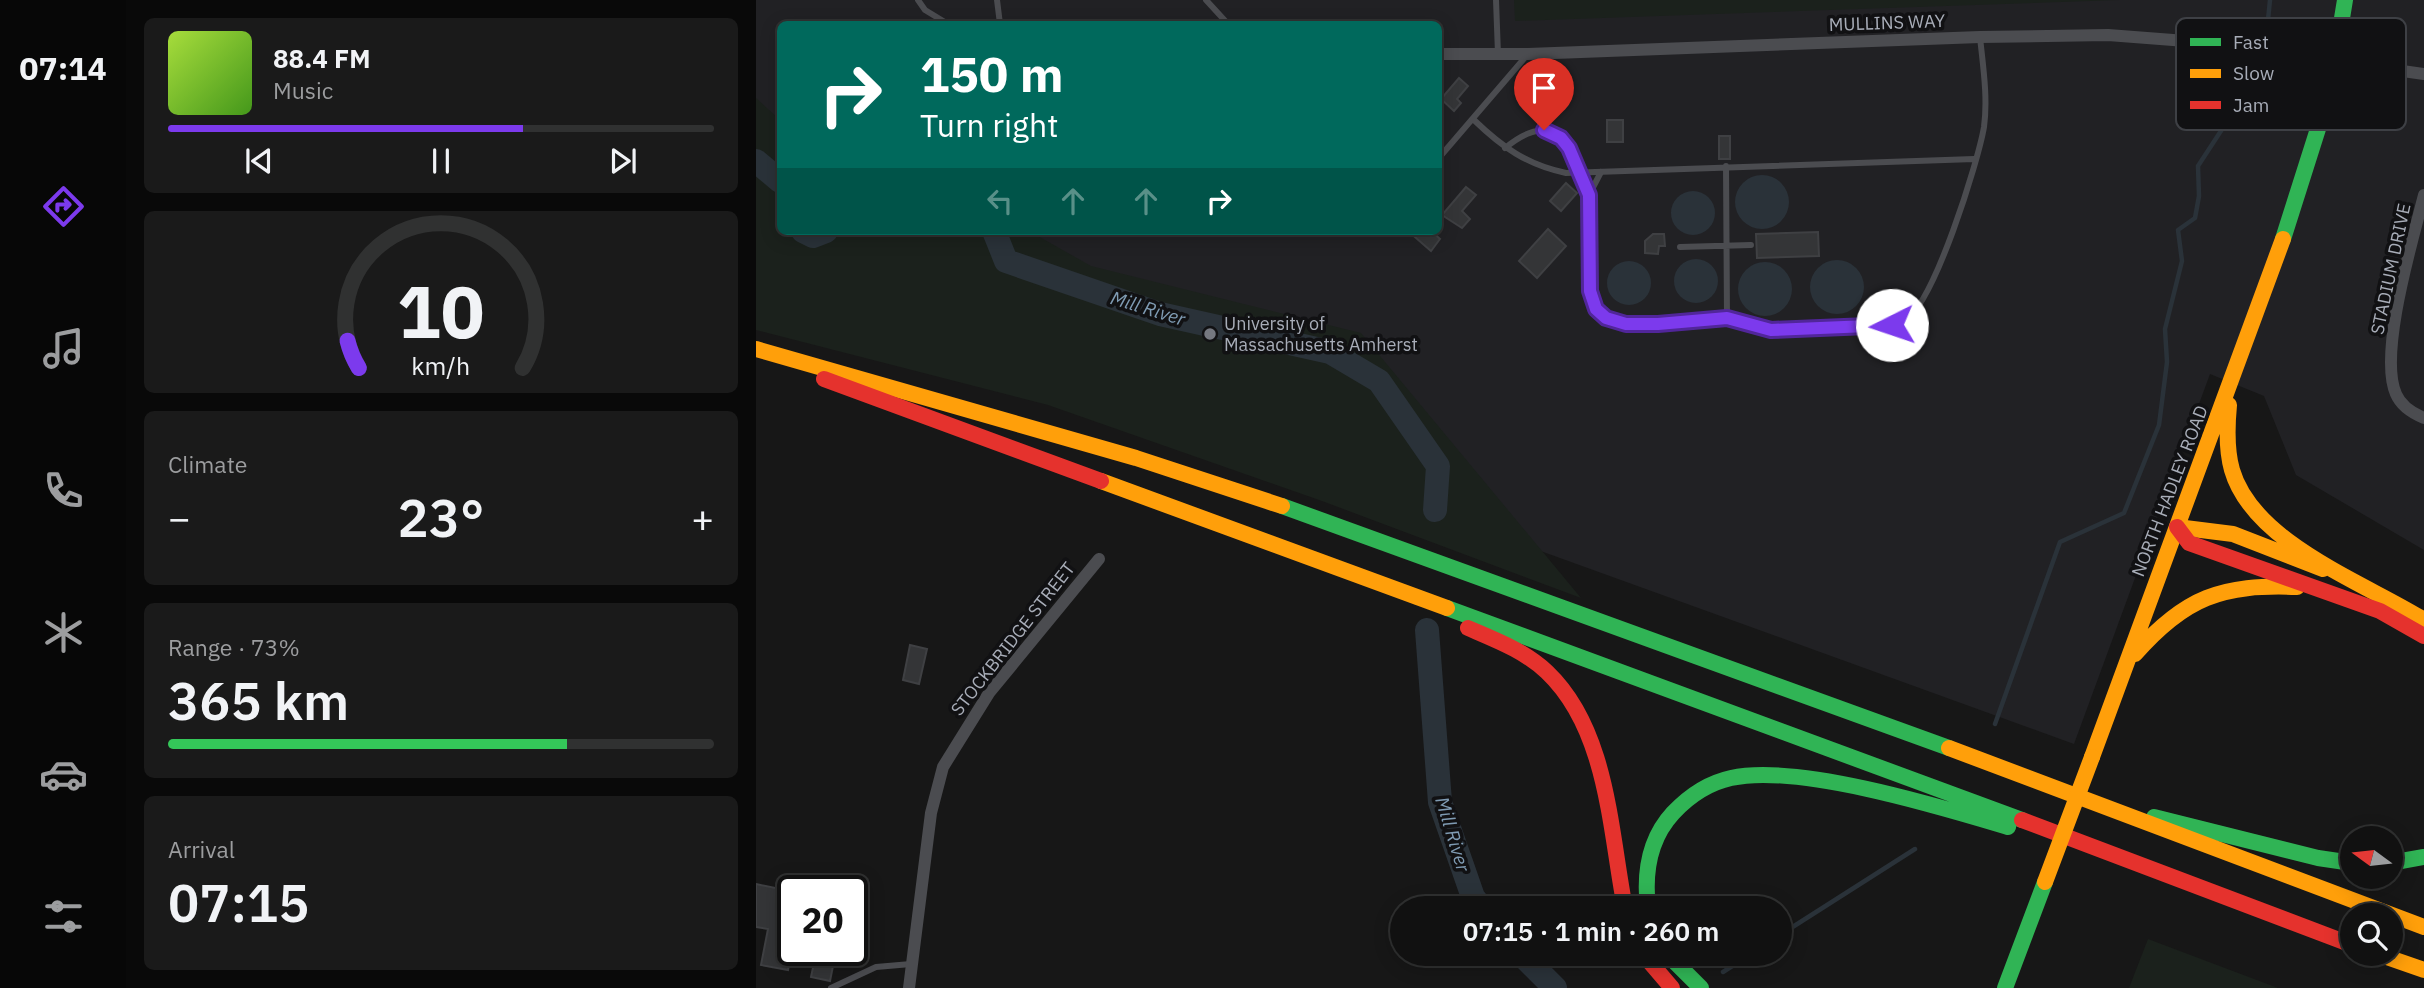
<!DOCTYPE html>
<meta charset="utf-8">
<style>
:root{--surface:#111;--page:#1a1a1a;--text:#f1f3f6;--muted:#9c9d9f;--line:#303131;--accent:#7c3aed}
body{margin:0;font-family:"IBM Plex Sans",sans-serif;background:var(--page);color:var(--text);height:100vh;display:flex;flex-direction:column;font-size:26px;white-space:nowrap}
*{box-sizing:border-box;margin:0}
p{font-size:23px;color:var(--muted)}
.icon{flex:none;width:38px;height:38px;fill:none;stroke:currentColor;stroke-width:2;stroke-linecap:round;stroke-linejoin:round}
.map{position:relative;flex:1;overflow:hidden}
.details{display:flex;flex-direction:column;gap:18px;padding:18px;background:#090909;width:630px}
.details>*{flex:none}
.hud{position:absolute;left:21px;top:21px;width:665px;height:214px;border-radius:10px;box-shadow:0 4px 18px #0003,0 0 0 2px var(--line);background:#00695c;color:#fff;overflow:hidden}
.needle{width:46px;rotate:285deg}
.fabs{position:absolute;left:1584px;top:826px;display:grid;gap:14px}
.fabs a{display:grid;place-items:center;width:63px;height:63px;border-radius:50%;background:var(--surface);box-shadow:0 4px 18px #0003,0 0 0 2px var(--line);font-size:35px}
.speed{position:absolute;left:21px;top:875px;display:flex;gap:14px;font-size:35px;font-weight:700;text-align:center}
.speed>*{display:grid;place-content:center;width:91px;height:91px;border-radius:50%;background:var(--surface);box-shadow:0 4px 18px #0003,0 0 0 2px var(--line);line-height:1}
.speed .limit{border:4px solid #111;border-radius:10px;background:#fff;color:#111}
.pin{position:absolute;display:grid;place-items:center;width:60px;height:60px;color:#fff;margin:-72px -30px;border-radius:50% 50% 50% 0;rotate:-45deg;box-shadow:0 0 7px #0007}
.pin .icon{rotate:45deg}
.me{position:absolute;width:77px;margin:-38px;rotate:266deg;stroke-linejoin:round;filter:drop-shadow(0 0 5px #0008)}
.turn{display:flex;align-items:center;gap:24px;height:147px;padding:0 28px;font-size:32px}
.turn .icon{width:91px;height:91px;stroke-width:2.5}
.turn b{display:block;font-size:49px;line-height:60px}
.lanes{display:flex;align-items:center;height:66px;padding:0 28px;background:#0003;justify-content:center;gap:35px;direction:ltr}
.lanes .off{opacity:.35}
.big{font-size:52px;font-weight:600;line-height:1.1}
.details .card{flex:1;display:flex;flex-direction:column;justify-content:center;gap:10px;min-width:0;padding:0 24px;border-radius:10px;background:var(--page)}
.details .dial{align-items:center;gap:0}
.dial svg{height:182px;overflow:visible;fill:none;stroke:var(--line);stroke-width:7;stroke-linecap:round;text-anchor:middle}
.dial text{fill:var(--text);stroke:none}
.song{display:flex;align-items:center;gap:21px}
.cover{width:84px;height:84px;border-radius:10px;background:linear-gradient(135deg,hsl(80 70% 55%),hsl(100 70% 35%))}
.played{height:7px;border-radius:4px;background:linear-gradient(90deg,var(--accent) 65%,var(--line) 65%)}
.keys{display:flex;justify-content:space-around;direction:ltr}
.heat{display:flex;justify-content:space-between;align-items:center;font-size:38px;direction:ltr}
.charge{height:10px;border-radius:5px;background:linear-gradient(90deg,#34c759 73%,var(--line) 0)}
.trip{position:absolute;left:634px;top:896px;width:402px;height:70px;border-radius:35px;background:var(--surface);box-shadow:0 4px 18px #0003,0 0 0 2px var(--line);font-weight:600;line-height:70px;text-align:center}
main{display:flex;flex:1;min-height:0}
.menu{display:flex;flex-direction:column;width:126px;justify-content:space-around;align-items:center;background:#070707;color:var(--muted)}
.menu .icon{width:49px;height:49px}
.menu .on{color:var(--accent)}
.menu b{font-size:32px;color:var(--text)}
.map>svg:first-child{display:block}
</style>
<main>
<nav class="menu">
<b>07:14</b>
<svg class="icon on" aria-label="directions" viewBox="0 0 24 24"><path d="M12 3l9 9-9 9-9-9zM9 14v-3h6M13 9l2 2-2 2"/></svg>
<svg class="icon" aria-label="music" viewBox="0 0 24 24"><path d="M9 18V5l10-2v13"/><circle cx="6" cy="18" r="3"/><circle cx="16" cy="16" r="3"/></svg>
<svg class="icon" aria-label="phone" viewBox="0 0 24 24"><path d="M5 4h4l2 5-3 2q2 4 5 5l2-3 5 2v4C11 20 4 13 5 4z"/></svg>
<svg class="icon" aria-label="climate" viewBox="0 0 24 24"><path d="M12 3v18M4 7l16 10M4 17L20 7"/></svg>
<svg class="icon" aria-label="car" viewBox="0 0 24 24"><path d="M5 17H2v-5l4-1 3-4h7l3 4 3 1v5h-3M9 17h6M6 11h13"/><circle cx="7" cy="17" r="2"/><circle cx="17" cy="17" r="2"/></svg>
<svg class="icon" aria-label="filters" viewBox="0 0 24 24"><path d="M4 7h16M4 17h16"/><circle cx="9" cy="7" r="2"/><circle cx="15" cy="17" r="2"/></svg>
</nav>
<section class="details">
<div class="card">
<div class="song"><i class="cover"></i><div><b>88.4 FM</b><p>Music</p></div></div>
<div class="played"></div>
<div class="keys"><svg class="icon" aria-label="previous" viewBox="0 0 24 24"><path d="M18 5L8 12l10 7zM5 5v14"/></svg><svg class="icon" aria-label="pause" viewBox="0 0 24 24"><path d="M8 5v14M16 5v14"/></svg><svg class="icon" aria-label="next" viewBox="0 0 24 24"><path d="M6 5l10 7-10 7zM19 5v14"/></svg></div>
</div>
<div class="card dial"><svg viewBox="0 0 100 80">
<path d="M14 69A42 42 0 1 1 86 69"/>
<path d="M14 69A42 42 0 0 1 9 57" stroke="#7c3aed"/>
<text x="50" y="56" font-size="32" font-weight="700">10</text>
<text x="50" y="72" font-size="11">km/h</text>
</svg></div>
<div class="card"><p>Climate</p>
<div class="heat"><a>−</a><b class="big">23°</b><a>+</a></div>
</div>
<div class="card"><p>Range · 73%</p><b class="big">365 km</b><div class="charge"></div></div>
<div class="card"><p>Arrival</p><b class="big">07:15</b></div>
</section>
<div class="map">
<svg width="1668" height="988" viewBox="0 0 1668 988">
<rect width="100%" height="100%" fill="#171717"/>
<path fill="#212124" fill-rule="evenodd" d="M0 0H1668V550L1540 475 1508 396 1454 374 1318 744 0 267ZM24 24H682V231H24Z"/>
<path fill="#1b211c" d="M758 0H1363L759 21Z
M0 98 24 120V231H273L335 266 605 333 825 598 566 501 292 405 0 330Z
M1392 939 1522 988H1373Z"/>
<path fill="#2a3239" d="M979 202a27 27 0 1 1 54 0a27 27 0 1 1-54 0Z
M915 213a22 22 0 1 1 44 0a22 22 0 1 1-44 0Z
M918 281a22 22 0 1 1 44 0a22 22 0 1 1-44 0Z
M1054 287a27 27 0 1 1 54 0a27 27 0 1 1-54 0Z
M851 283a22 22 0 1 1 44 0a22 22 0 1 1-44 0Z
M982 289a27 27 0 1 1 54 0a27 27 0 1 1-54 0Z"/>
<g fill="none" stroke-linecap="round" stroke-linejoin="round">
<path stroke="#2a3239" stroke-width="4.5" d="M1512 20 1514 0
M1239 724 1304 542 1368 513 1403 425 1411 362 1409 329 1426 261 1422 230 1439 218 1443 196 1442 166 1476 114 1481 91
M1024 935 1159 849
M967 972 995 954"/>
<path stroke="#2a3239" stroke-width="24" d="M0 161 24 181
M47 231 57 236 70 231
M238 231 250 261 404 314 574 352 623 381 682 466 679 510
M671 630 684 802 717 897 726 908
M765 954 799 988"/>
</g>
<path fill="#343537" stroke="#3f4043" stroke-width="2" d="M703 78 712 86 701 99 705 103 698 111 685 99Z
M851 120H867V142H851Z
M963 136H974V159H963Z
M810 183 821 193 805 211 794 201Z
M710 187 720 195 706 211 714 219 706 228 686 215Z
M792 229 810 246 781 278 763 261Z
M652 231H675L684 239 675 251Z
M1062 232 1063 256 1001 258 1000 234Z
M897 234H908L909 246H903L902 254 889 253V241Z
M154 645 171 649 163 684 147 680Z
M0 884 34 891 24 939 37 941 32 970 5 965 12 929 0 927Z
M58 963 77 966 74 981 55 977Z"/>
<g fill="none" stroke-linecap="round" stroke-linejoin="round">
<path stroke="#4b4c50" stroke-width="6" d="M162 0 169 10 192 24
M241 0 244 24
M450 0 472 24
M740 0 742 54
M718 120C746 147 771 165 810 173L1218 159
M749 148C782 121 802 125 820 165 825 174 831 184 833 194 840 226 818 302 852 319 878 332 918 323 946 320 954 319 964 316 972 318 984 320 995 328 1007 329 1034 332 1128 331 1149 320 1178 304 1222 162 1228 127 1232 98 1227 66 1224 37
M682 159 772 54
M970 166 971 318
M833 195 845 172
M924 247 995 245
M75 988 120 967 155 964"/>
<path stroke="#4b4c50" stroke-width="12" d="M682 54H772L1224 37 1352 35 1443 42 1668 74
M1668 195C1657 239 1622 354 1640 394 1645 406 1656 413 1668 418
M153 988 175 813 187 767 233 693 343 559"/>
<path stroke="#30b455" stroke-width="16" d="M1527 239 1574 91 1589 0
M526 506 1193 748
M691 608 1266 820
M1398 817 1562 858 1596 863
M1634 863 1668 857
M892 908C888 874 893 839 917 813 933 796 952 783 975 778 1041 763 1185 807 1252 827
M911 954 945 988
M1249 988 1289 882"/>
<path stroke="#ff9f0a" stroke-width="16" d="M0 349 380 458 526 506
M1473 405C1471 426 1470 449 1476 470 1497 543 1609 583 1668 620
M345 481 691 608
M1421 527 1477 534 1567 569
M1379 654C1429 597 1466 584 1541 587
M1193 748 1668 927
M1336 757 1527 239
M1622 954 1668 970"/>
<path stroke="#e5322d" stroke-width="16" d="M68 379 345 481
M1421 527 1433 543 1624 611 1668 636
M712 628C740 640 769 651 791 672 852 730 854 831 869 908
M1266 820 1591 943
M887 954 916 988"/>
<path stroke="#ff9f0a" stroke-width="16" d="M1289 882 1336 757"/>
</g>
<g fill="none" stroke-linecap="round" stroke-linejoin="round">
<defs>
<path id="route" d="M788 130 805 138 813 148 833 195 834 291 840 309 850 318 870 324H902L971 318 1015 330 1136 325"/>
</defs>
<use href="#route" stroke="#51269a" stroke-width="18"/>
<use href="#route" stroke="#7c3aed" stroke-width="12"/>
</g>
<circle fill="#757880" stroke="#111113" stroke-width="2.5" cx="454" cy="334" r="7"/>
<g text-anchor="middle" stroke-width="7" stroke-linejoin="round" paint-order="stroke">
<g font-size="18" fill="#a8adb8" stroke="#111113">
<text transform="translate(1131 23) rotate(-2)" y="6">MULLINS WAY</text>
<text transform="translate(1635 269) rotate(-78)" y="6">STADIUM DRIVE</text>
<text transform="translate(1414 491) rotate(-69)" y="6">NORTH HADLEY ROAD</text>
<text transform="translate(257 639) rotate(-52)" y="6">STOCKBRIDGE STREET</text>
</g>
<g font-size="18" fill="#a8adb8" stroke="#111113" text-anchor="start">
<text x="468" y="330">University of<tspan x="468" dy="21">Massachusetts Amherst</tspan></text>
</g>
<g font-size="19" font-style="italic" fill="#7f9bb3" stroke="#111113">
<text transform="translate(392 308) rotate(17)" y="7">Mill River</text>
<text transform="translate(697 834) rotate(73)" y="7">Mill River</text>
</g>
</g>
<rect x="1420" y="18" width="230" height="112" rx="10" fill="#111113" stroke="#3e4045" stroke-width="2"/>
<rect x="1434" y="38" width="31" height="8" fill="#30b455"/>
<rect x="1434" y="69" width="31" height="9" fill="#ff9f0a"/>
<rect x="1434" y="101" width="31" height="8" fill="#e5322d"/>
<g font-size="19" fill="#a8adb8">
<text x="1477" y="49">Fast</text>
<text x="1477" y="80">Slow</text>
<text x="1477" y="112">Jam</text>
</g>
</svg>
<div class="fabs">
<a><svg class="needle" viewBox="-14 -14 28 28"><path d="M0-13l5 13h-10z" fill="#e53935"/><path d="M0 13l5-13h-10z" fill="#9c9d9f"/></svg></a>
<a><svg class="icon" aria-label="search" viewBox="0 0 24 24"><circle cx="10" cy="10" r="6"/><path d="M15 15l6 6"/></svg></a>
</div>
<div class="speed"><div class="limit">20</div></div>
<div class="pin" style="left:788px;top:130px;background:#d93025"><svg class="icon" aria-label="arrive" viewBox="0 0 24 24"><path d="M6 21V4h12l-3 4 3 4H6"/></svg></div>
<svg class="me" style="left:1136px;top:325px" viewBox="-20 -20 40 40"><circle r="19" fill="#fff"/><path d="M0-13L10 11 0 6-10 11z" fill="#7c3aed"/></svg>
<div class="trip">07:15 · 1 min · 260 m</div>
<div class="hud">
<div class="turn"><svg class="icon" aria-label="right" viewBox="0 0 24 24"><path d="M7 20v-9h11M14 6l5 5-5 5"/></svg><div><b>150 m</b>Turn right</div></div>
<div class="lanes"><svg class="icon off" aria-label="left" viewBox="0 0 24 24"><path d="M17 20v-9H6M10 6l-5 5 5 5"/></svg><svg class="icon off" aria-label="ahead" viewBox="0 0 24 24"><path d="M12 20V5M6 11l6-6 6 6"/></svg><svg class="icon off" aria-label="ahead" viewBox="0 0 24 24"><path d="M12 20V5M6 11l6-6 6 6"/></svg><svg class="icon" aria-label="right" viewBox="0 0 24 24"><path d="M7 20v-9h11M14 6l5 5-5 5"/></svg></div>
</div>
</div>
</main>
